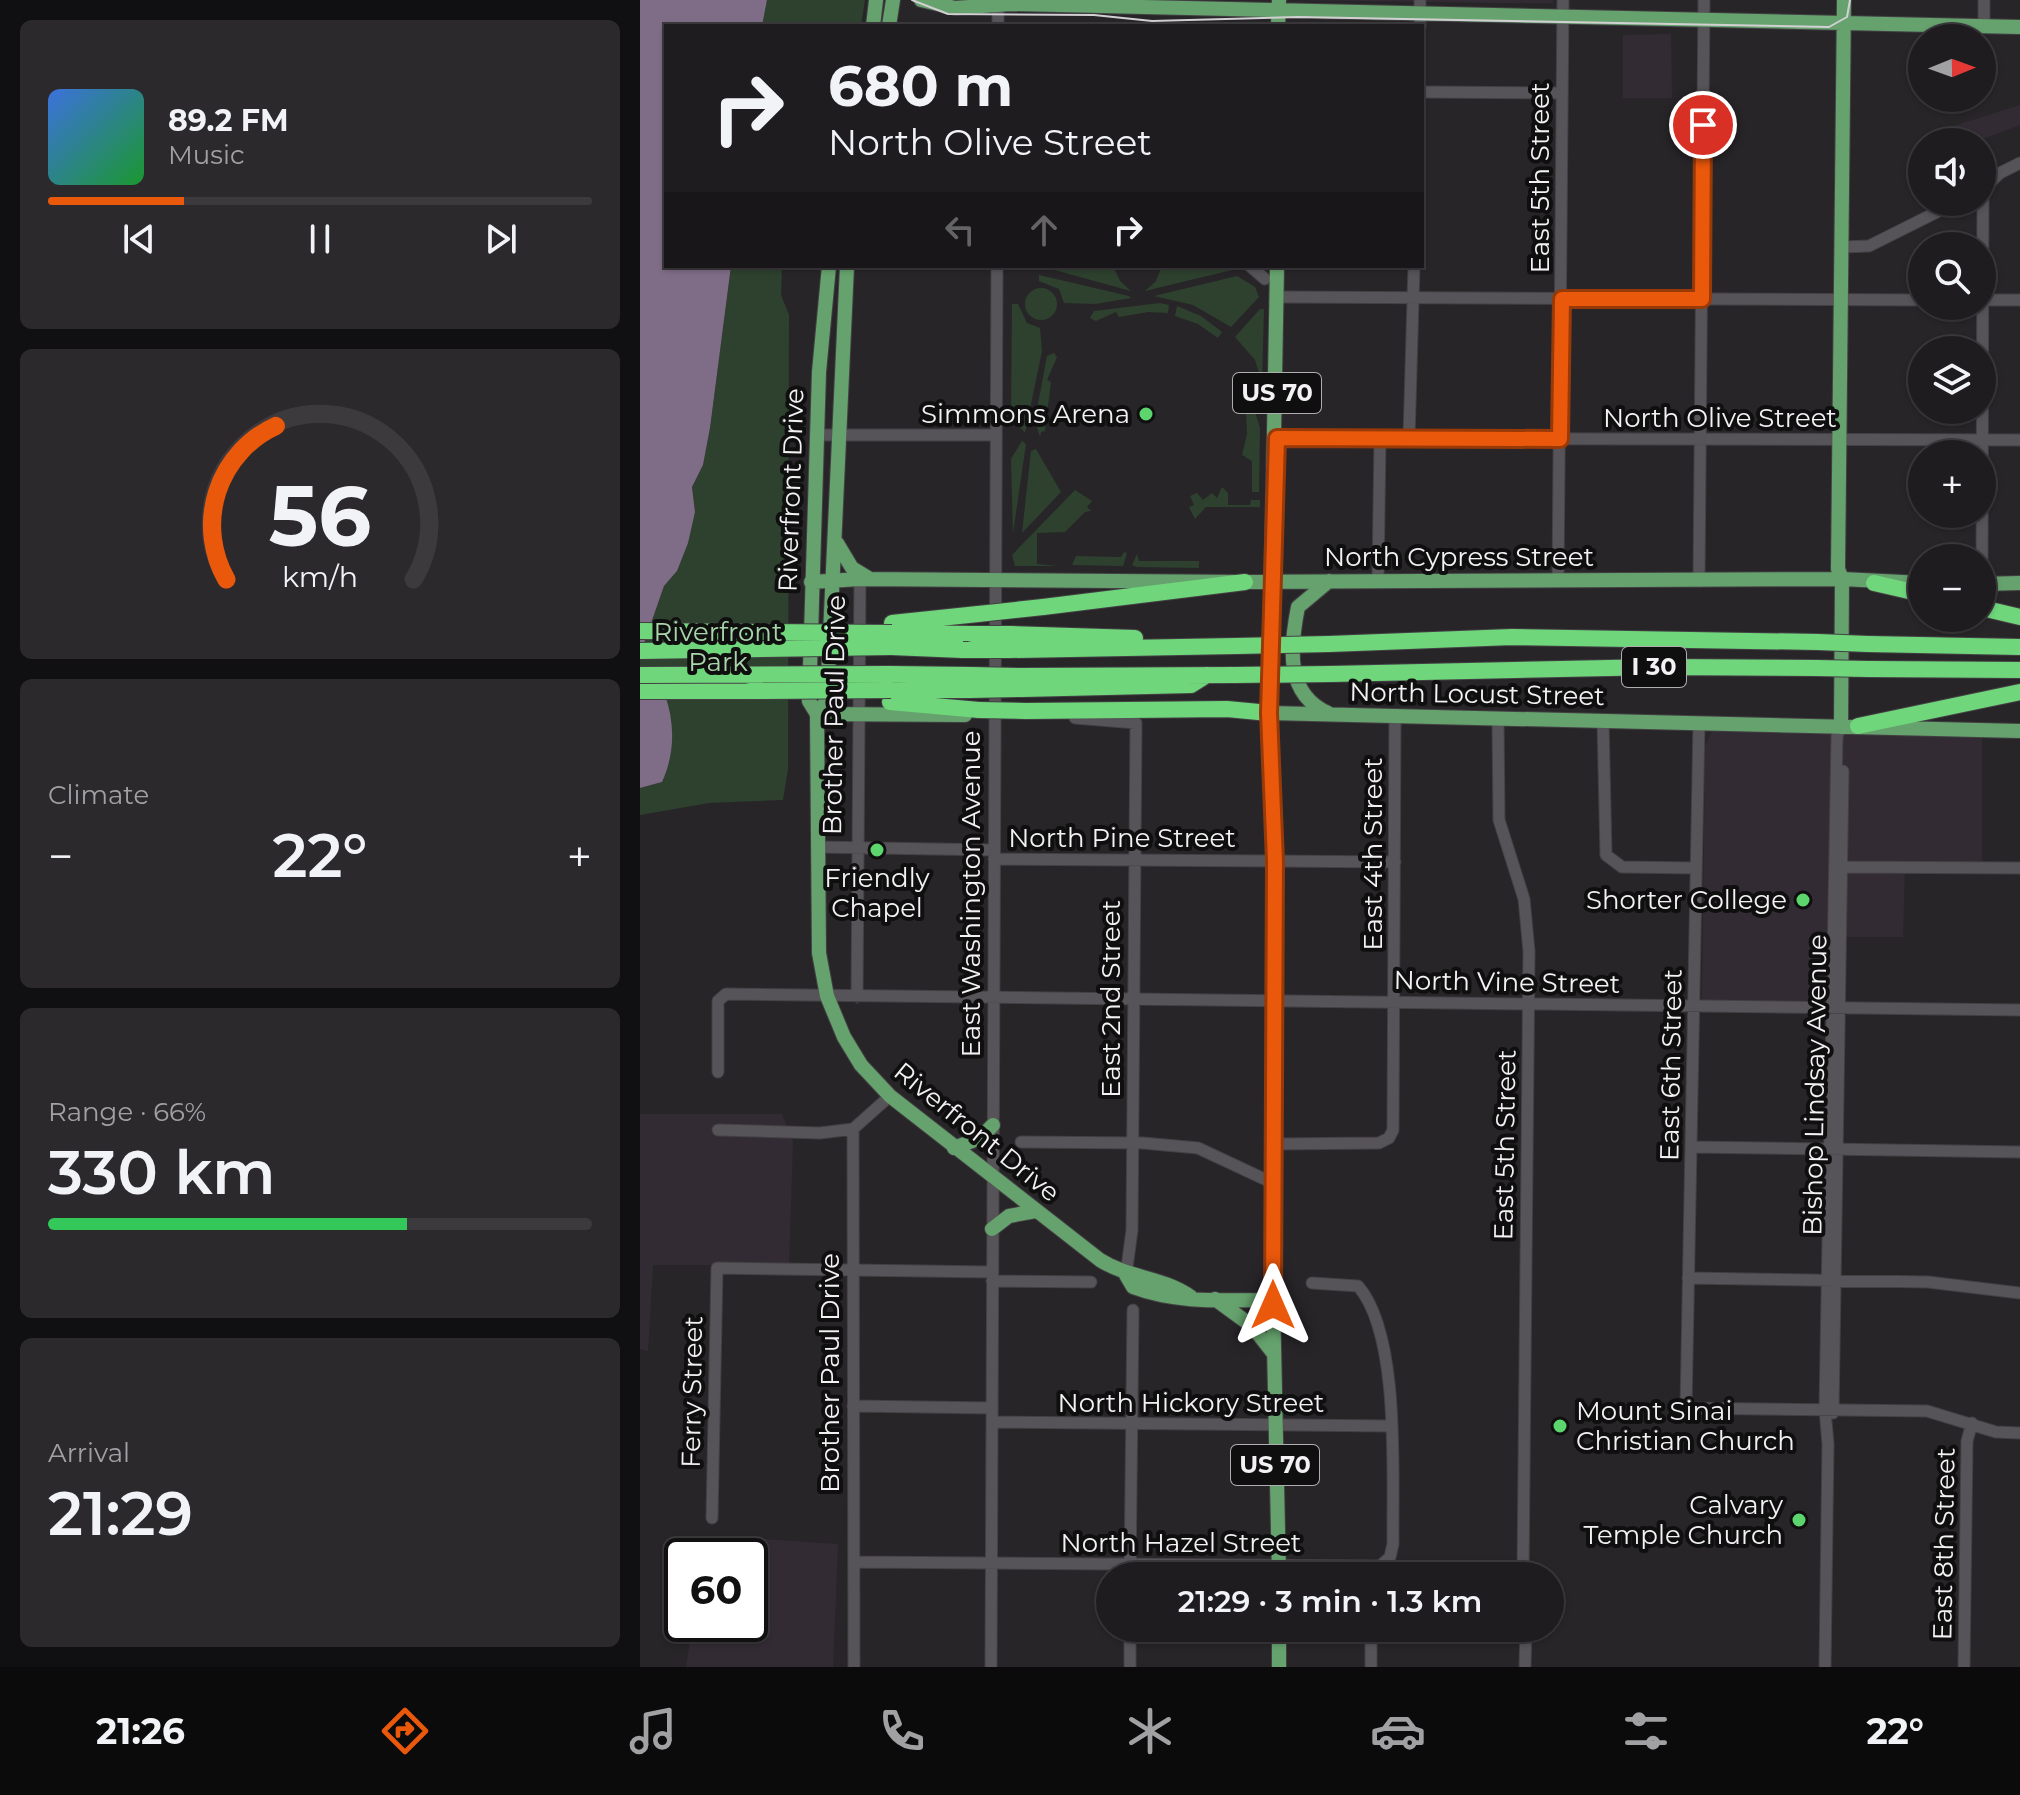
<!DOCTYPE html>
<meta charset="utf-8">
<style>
:root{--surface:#1e1c1f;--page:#2b292c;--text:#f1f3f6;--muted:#a1a1a4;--line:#3c3a3d;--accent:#ea580c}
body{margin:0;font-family:Montserrat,sans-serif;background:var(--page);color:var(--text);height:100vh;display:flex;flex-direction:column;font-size:30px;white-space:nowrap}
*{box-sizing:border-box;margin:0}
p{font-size:26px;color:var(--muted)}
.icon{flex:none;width:44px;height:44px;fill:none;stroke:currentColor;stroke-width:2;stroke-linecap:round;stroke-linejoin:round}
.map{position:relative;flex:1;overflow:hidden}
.side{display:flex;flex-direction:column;gap:20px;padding:20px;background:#100f11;width:640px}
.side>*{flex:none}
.banner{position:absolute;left:24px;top:24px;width:760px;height:244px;border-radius:0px;box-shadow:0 2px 6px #0004,0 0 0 2px var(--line);background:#1e1c1f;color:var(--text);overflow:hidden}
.needle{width:52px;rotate:89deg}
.controls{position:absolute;left:1268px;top:24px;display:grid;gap:16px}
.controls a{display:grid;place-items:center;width:88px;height:88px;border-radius:50%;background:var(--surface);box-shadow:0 2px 6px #0004,0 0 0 2px var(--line);font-size:40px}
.speed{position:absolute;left:24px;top:1538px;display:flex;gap:16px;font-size:40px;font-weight:700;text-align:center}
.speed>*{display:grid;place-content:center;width:104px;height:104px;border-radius:50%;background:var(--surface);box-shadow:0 2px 6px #0004,0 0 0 2px var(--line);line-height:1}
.speed .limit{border:4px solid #111;border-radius:12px;background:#fff;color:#111}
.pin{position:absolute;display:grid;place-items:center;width:68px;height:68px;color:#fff;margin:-34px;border:4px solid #fff;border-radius:50%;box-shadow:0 2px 8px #0007}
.me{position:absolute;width:88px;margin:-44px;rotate:0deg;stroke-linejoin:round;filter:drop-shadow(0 0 6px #0008)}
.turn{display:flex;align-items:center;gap:28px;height:168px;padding:0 32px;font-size:36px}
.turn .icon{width:104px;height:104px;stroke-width:2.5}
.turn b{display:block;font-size:56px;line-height:68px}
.lanes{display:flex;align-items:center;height:76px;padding:0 32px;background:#0003;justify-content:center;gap:40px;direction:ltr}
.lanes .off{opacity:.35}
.big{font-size:60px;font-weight:600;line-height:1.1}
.side .widget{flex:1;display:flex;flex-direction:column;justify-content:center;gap:12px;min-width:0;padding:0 28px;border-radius:12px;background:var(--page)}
.side .dial{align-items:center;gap:0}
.dial svg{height:208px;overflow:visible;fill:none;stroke:var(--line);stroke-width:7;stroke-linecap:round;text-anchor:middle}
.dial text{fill:var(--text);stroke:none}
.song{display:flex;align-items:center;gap:24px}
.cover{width:96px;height:96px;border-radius:12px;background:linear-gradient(135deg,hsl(220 70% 55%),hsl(130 70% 35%))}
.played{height:8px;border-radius:4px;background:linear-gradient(90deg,var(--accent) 25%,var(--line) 25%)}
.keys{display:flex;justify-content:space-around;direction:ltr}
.heat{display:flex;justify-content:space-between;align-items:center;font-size:44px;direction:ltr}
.charge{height:12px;border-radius:6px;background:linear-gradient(90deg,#34c759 66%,var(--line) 0)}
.trip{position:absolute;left:456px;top:1562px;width:468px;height:80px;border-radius:40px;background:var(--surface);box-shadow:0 2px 6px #0004,0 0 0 2px var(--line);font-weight:600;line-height:80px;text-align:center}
.tabs{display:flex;height:128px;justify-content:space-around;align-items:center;background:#0c0b0c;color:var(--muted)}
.tabs .icon{width:56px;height:56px}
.tabs .selected{color:var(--accent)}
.tabs b{font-size:36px;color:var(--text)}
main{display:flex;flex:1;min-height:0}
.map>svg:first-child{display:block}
</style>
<main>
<section class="side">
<div class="widget">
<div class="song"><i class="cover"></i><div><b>89.2 FM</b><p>Music</p></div></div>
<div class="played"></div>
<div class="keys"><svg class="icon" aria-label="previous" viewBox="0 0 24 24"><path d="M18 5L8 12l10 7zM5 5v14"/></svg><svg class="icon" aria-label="pause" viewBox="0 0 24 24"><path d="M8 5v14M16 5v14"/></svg><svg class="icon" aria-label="next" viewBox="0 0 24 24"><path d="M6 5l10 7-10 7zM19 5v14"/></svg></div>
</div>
<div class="widget dial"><svg viewBox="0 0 100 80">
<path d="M14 69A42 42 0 1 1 86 69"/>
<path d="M14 69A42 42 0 0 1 33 10" stroke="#ea580c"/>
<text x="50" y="56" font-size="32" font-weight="700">56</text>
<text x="50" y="72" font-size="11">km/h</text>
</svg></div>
<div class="widget"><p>Climate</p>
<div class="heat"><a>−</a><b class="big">22°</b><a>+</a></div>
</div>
<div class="widget"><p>Range · 66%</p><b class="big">330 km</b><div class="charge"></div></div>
<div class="widget"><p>Arrival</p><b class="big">21:29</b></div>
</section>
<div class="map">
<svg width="1380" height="1667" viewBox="0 0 1380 1667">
<rect width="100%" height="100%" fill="#282529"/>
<path fill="#322b34" d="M651 0H913V3H862Z
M1031 34 1032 98H983V35Z
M1380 105V125L1334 142H1308L1311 127Z
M1072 731 1342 736V864L1265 862 1263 937H1190L1189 999 1183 1002 1062 1000 1065 746Z
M0 1114H142L153 1142 149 1265H13L8 1351 0 1349Z
M106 1538 198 1544 193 1667H46L53 1624H110V1556H74Z"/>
<path fill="#2d412e" d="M127 0H225L221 26H122Z
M91 266H142L141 295 149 315 148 769 143 800 69 803 0 815V788L22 782 0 698V655L24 586 37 571 55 512 52 487 63 465 70 428Z
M400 266H473L480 281 491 291Z
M522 266H595L596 269 505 291 516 281Z
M399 275 489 296 491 298 455 304 424 303 419 289 399 281Z
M597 276 615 287 619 297 591 327 553 305 514 296Z
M385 304a16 16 0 1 1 32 0a16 16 0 1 1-32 0Z
M520 303 529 305 528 313 508 312 479 317 476 312 456 321 450 318 454 311Z
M372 304H378L387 323 400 328 402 351 385 433 371 415Z
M537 306 561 316 582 332 578 338 558 324 535 316Z
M620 309H624L622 382 615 360 595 337Z
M414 353 417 357 407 380 411 382 405 431 401 432 400 437 395 420 407 356Z
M615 412 620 428 619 492H612V461L602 455 607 434 606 413Z
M382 441 386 444 373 533 371 459Z
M396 449 421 492 382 533 391 451Z
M582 487 588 493V505H610L611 500H620V507H566L555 519 549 507 554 505 550 496 557 493 563 500 572 493 577 498Z
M435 490 452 501 447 507 451 511 445 512 425 532 397 533V564L418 566H375L372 555Z
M484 552 487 553 483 566 432 565 436 556 481 557Z
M497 554 499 561H559V568L497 567 492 565Z"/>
<path fill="#7f6c86" d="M0 0H127L122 26H26V266H91L70 428 63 465 52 487 55 512 48 543 37 571 24 586 0 655Z
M25 695C35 723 35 754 22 782L0 788V698Z"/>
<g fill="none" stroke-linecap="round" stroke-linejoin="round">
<defs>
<path id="minor" d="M358 26V5
M780 26V0
M1344 26V0
M782 92 922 93
M1203 247 1229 246 1317 202
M610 266 625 279
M638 297 1282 300
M1342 300H1380
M176 435H356
M637 438 1380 440
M769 438 774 266
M738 580 740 438
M918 581 923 0
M1059 581 1064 0
M1342 584 1343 189 1360 173 1380 163
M435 718 496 723 492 1230 486 1275
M858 719 859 820 884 899 889 951 883 1576
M963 721 966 855 982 867 1056 868
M1059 724 1046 1408 1287 1411 1356 1432 1380 1433
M177 847 354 850
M354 859 755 862
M1195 867 1380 868
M217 997 220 579
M78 1072V1001L86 994 1380 1010
M78 1130 180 1133 213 1129
M381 1142 503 1143 558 1148 635 1184
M635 1144 739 1143 749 1138 753 1130 755 717
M1052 1147 1380 1152
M1048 1278 1288 1282 1380 1293
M352 1281 451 1282
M213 1406 352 1408
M1193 1413 1203 771
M352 1422 750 1426
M72 1518 77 1268 352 1272
M215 1562 740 1566 750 1557 753 1544C752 1479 761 1335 718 1286L672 1283
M490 1576 493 1310
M731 1628V1667
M214 1667 213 1129 250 1096
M351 1667 357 266
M490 1667V1628
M885 1667 886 1628
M1185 1667 1188 1444 1185 1410 1197 736 1201 727
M1324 1667 1327 1441 1332 1423"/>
<path id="major" d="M281 0 315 8 371 4 1380 27
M233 26 236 0
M249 26 253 0
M638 26 639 0
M189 266 179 372 169 701 177 714 179 953 187 996 204 1037 221 1065 250 1096 460 1260C488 1278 523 1277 551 1297
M637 266 629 713 635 861 633 1300 639 1576
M197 543 212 568 230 579
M171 582 220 579 605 582 1202 579 1282 583
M1342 584 1380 583
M629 713 1380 731
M688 713C645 694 650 647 658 607L689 581
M177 714 187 700 207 266
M177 714 325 715
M1201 727 1202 579 1198 569 1204 0
M314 1148 340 1138 353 1125
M352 1229 369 1216 396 1211
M486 1275 493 1287C538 1304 585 1300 633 1300
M575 1299 612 1326 634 1354
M639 1628V1667"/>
<path id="highway" d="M1234 583 1282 594
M403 607 605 582
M1342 608 1380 617
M252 623 338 614
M253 633 332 634
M370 634 495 638
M689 644 872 637 1178 642
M1228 644 1380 647
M251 647 323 650
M369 650 596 646
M1228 669 1380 670
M250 674 330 675
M690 674 1018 667 1176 668
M382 676 595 675
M382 689 551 685 567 675
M251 690H329
M0 691H110
M250 702 339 710
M386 711 587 709 629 713
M1218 726 1380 692"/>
</defs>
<use href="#minor" stroke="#434044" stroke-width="13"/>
<use href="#major" stroke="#434044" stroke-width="16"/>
<use href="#highway" stroke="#434044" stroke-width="18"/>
<use href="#minor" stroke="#575459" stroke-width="11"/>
<use href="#major" stroke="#65a26d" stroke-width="14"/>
<use href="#highway" stroke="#6fd67b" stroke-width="16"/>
<path stroke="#d2d0d2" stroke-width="2" d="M272 0 308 14 454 15 512 21 658 17 1189 27 1207 17 1210 0"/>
<defs>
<path id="highway-bridge" d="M338 614 403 607
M0 631 252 633
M332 634H370
M1178 642 1228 644
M596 646 689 644
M323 650H369
M0 651 251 647
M1176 668 1228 669
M0 675 250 674
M330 675 382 676
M595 675 690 674
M329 690 382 689
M110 691 251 690
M339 710 386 711"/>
</defs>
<use href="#highway-bridge" stroke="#434044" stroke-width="18" stroke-linecap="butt"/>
<use href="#highway-bridge" stroke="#6fd67b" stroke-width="16"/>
</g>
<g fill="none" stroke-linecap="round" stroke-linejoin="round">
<defs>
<path id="route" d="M633 1305 635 861 629 713 637 438 920 439 922 299H1062L1063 125"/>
</defs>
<use href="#route" stroke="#983908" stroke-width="20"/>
<use href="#route" stroke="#ea580c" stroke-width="14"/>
</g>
<g fill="#5cd56d" stroke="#100f10" stroke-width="3">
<circle cx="506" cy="414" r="8"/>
<circle cx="237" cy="850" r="8"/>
<circle cx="1163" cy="900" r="8"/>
<circle cx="920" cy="1426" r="8"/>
<circle cx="1159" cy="1520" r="8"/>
</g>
<g text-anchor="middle" stroke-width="8" stroke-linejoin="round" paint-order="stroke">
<g fill="#100f10" stroke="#afadaf" stroke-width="2">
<rect x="593" y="373" width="88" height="40" rx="6"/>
<rect x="982" y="647" width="64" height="40" rx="6"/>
<rect x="591" y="1445" width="88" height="40" rx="6"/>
</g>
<g font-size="24" font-weight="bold" fill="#f3f1f3">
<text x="637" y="401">US 70</text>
<text x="1014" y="675">I 30</text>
<text x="635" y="1473">US 70</text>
</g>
<g font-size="26" fill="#f3f1f3" stroke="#100f10">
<text transform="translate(900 178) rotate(-90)" y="9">East 5th Street</text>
<text x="1080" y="427">North Olive Street</text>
<text transform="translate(151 490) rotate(-88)" y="9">Riverfront Drive</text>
<text x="819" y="566">North Cypress Street</text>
<text transform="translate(837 694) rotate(1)" y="9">North Locust Street</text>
<text transform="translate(194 715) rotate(-89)" y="9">Brother Paul Drive</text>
<text x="482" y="847">North Pine Street</text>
<text transform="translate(733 854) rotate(-90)" y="9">East 4th Street</text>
<text transform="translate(331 894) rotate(-90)" y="9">East Washington Avenue</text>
<text transform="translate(867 982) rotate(1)" y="9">North Vine Street</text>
<text transform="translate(471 999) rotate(-90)" y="9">East 2nd Street</text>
<text transform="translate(1031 1065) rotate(-89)" y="9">East 6th Street</text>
<text transform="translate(1175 1085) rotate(-89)" y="9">Bishop Lindsay Avenue</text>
<text transform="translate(337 1132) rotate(39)" y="9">Riverfront Drive</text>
<text transform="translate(865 1145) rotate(-89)" y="9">East 5th Street</text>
<text transform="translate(190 1373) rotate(-90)" y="9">Brother Paul Drive</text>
<text transform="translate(52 1392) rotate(-89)" y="9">Ferry Street</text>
<text x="551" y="1412">North Hickory Street</text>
<text x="541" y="1552">North Hazel Street</text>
<text transform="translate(1304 1544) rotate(-89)" y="9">East 8th Street</text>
</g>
<g font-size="26" fill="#f3f1f3" stroke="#100f10" text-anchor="end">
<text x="490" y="423">Simmons Arena</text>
<text x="237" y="887" text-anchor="middle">Friendly<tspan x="237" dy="30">Chapel</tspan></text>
<text x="1147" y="909">Shorter College</text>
<text x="936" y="1420" text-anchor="start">Mount Sinai<tspan x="936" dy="30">Christian Church</tspan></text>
<text x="1143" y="1514">Calvary<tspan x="1143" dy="30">Temple Church</tspan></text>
</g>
<g font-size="26" fill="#a9d5ab" stroke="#100f10">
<text x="78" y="641">Riverfront<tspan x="78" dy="30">Park</tspan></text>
</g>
</g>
</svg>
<div class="controls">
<a><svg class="needle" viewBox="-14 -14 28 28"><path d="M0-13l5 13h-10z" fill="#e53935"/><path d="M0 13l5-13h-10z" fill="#a1a1a4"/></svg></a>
<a><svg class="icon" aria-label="sound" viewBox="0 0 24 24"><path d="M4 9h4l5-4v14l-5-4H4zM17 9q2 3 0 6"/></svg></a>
<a><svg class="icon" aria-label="search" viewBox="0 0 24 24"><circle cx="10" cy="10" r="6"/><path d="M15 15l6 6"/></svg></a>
<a><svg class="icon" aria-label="layers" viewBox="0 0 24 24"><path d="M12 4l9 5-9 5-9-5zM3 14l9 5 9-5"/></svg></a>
<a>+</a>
<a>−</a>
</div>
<div class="speed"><div class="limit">60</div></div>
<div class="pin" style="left:1063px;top:125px;background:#d93025"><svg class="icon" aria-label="arrive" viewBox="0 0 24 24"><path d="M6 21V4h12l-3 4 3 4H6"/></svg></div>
<svg class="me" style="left:633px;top:1305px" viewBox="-20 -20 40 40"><path d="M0-17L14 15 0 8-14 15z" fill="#ea580c" stroke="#fff" stroke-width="4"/></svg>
<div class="trip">21:29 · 3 min · 1.3 km</div>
<div class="banner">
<div class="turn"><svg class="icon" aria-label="right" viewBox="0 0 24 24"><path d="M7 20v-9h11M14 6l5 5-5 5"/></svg><div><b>680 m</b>North Olive Street</div></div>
<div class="lanes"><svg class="icon off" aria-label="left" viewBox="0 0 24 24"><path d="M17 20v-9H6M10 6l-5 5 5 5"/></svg><svg class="icon off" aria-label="ahead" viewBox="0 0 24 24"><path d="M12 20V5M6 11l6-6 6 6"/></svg><svg class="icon" aria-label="right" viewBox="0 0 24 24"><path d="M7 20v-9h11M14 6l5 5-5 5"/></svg></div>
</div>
</div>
</main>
<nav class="tabs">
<b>21:26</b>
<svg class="icon selected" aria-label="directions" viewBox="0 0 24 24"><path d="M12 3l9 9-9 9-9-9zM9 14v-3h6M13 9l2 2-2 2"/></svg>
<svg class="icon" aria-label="music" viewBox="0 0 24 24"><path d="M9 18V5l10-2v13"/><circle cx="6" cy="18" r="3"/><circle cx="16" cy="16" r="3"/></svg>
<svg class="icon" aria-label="phone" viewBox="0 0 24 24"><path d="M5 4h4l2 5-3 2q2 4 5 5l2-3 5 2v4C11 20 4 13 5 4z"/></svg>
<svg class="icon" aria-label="climate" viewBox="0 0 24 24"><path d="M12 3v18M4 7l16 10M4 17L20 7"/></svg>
<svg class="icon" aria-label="car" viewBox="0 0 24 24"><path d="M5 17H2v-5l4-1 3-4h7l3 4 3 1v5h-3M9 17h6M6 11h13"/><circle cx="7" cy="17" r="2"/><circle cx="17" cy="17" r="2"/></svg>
<svg class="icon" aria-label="filters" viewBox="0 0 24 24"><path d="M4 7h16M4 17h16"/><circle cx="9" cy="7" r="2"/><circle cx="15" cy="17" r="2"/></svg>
<b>22°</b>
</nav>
